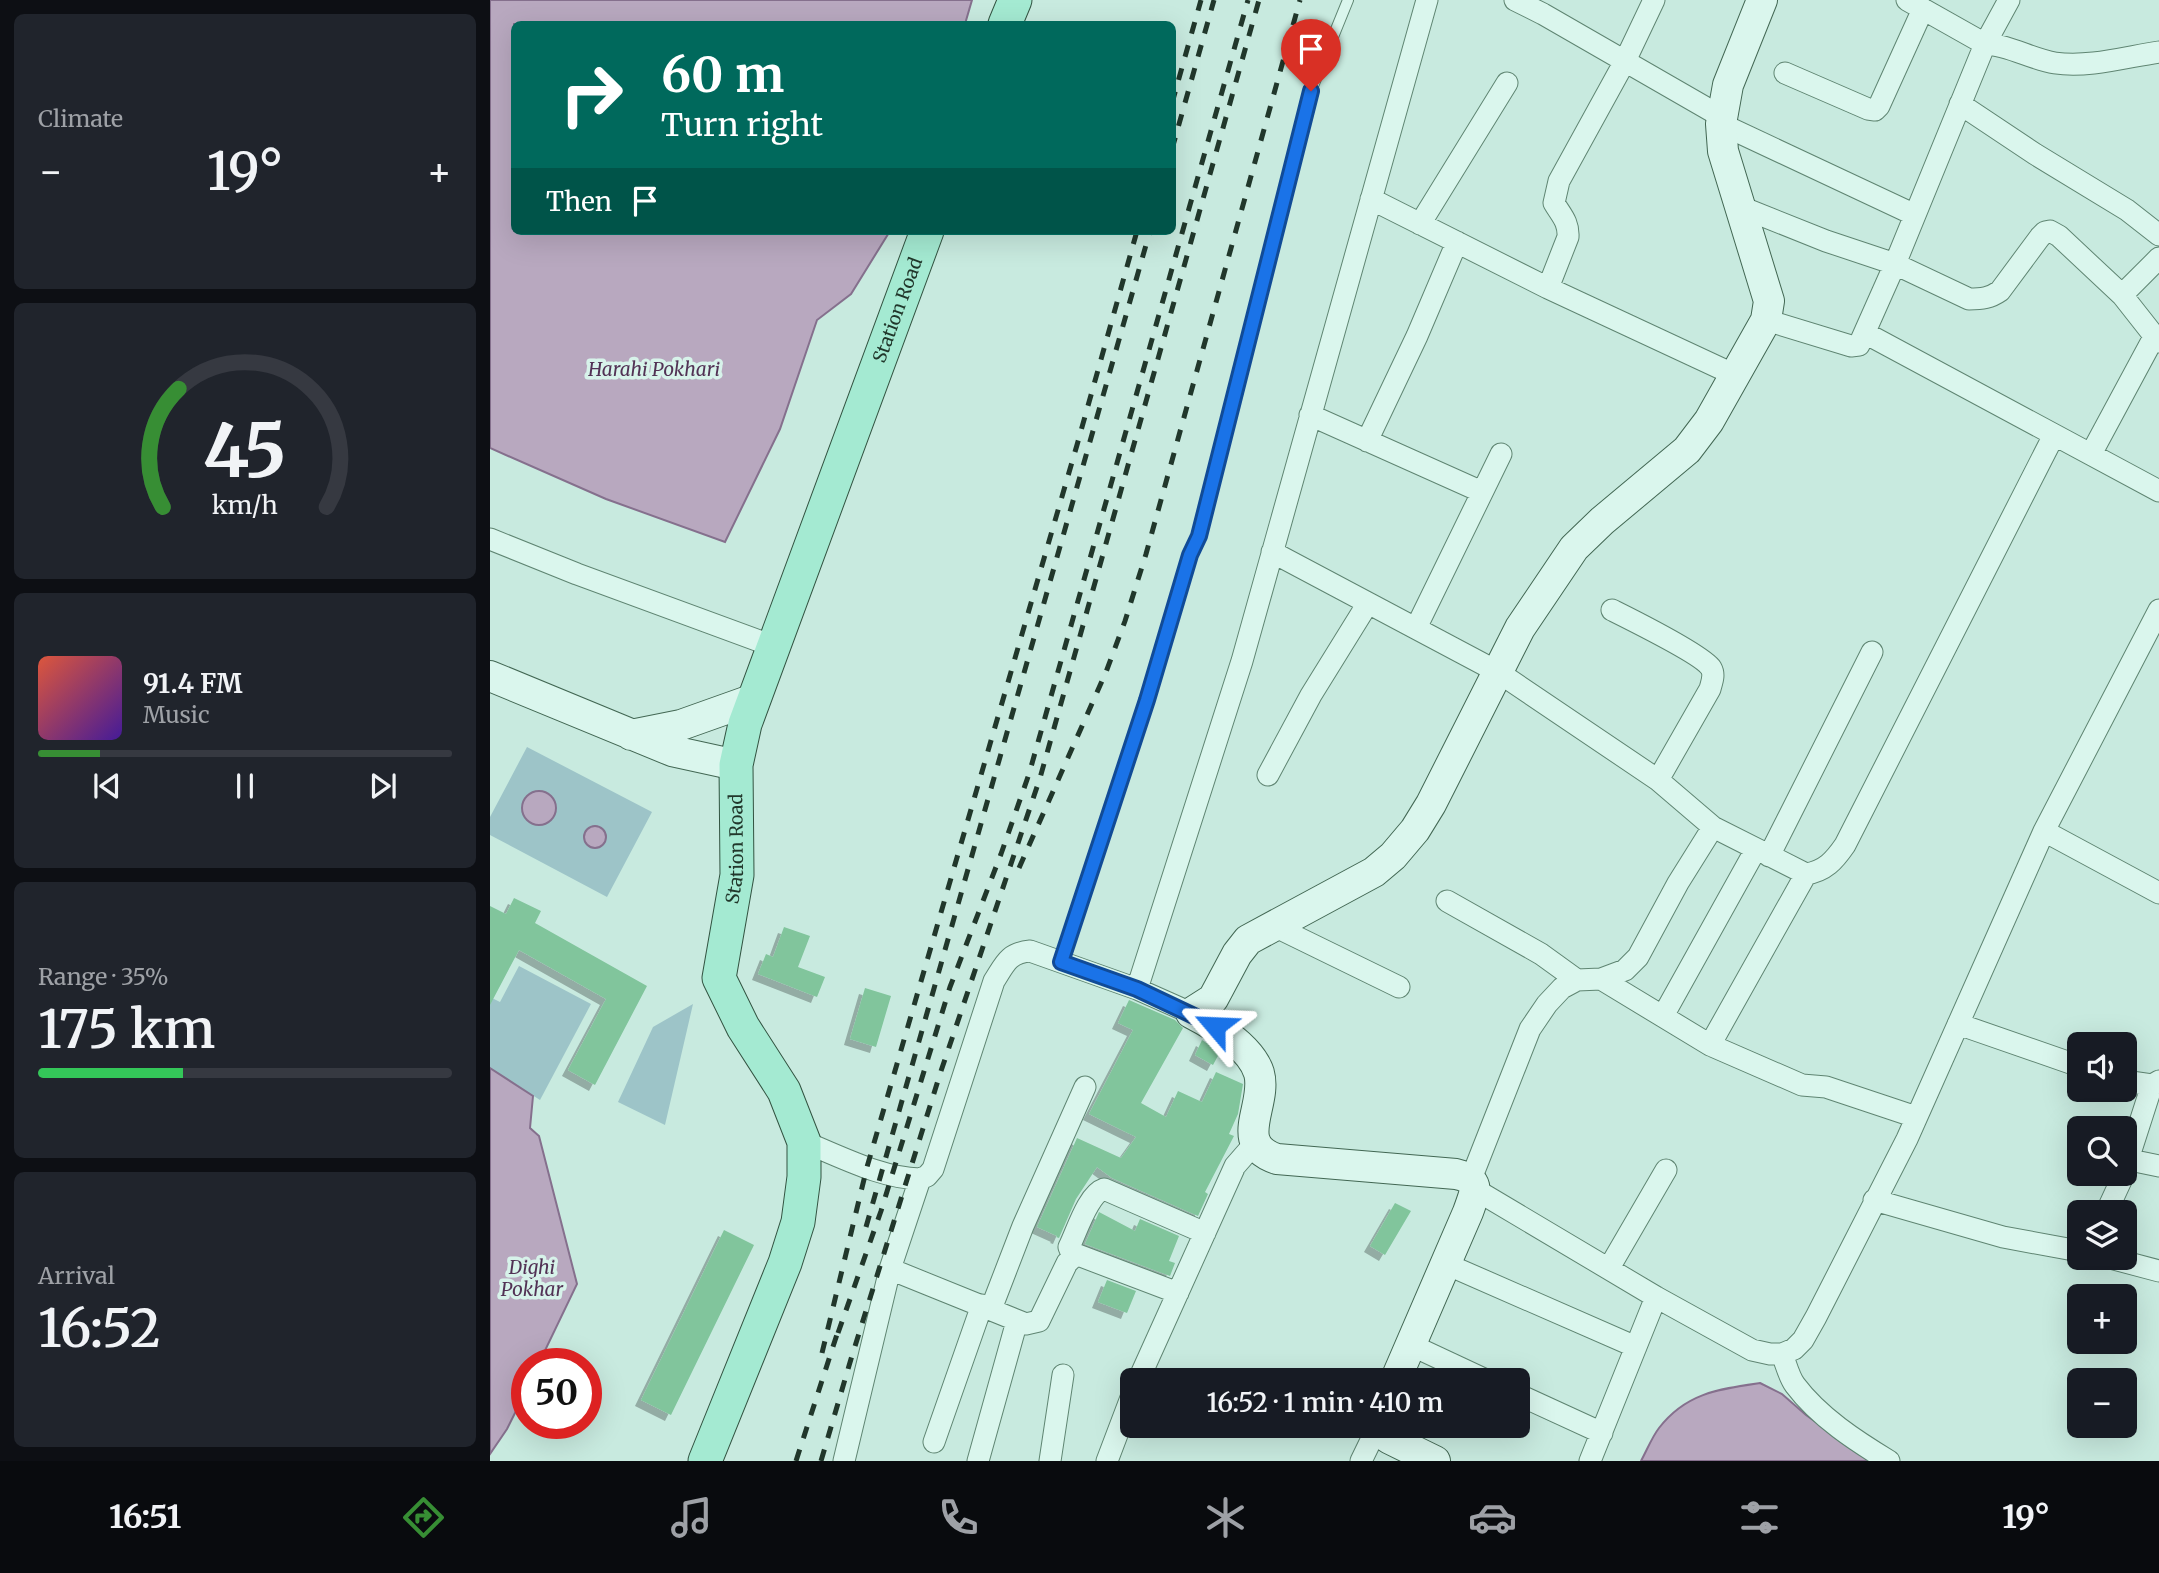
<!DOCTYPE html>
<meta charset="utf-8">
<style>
:root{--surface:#171b24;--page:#20242c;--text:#f1f3f6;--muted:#9ea1a6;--line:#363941;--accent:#378e34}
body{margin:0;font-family:Merriweather,serif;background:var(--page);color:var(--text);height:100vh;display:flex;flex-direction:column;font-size:26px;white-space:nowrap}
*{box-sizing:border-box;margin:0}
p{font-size:23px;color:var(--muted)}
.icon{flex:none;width:38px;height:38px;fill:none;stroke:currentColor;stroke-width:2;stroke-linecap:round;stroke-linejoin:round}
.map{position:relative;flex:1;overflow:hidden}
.sheet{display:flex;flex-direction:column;gap:14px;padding:14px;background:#0d0f14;width:490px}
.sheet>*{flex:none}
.top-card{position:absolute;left:21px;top:21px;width:665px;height:214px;border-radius:10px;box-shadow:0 7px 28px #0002;background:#00695c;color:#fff;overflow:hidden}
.tools{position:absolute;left:1577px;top:1032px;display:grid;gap:14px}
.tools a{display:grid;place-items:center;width:70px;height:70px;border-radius:10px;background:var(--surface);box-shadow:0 7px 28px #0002;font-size:35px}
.speed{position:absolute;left:21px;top:1348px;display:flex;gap:14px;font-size:35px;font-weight:700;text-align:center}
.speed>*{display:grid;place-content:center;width:91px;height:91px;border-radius:50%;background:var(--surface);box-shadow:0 7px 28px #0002;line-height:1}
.speed .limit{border:10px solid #d22;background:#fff;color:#111}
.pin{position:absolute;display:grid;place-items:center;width:60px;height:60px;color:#fff;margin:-72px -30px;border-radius:50% 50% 50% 0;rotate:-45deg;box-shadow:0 0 7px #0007}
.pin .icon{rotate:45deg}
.me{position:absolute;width:77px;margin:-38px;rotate:296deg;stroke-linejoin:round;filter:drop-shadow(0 0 5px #0008)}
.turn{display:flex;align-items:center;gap:24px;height:147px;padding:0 35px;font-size:32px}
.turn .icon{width:91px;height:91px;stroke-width:2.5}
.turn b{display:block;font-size:49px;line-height:60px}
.then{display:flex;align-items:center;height:66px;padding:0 35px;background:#0003;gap:14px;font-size:26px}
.big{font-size:52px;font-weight:600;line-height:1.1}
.sheet .tile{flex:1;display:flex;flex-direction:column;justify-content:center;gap:10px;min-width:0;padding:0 24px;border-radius:10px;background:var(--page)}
.sheet .dial{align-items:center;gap:0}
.dial svg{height:182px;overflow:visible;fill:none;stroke:var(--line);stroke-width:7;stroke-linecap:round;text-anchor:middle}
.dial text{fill:var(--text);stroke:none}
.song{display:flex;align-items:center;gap:21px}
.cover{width:84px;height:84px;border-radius:10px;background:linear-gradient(135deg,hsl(10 70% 55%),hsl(260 70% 35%))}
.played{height:7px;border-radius:4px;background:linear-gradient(90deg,var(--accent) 15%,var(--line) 15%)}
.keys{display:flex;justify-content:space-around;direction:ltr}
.heat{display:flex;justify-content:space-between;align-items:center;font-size:38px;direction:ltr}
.charge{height:10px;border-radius:5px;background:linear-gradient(90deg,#34c759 35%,var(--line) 0)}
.trip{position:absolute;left:630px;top:1368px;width:410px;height:70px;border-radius:10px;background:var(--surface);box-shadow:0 7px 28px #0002;font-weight:600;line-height:70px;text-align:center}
.menu{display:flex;height:112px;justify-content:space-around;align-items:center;background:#090b0e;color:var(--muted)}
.menu .icon{width:49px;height:49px}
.menu .on{color:var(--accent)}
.menu b{font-size:32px;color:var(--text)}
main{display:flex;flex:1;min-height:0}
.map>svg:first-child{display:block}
</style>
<main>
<section class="sheet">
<div class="tile"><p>Climate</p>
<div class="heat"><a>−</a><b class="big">19°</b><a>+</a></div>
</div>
<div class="tile dial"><svg viewBox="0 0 100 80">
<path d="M14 69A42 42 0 1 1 86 69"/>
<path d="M14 69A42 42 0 0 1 21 17" stroke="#378e34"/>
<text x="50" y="56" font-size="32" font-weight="700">45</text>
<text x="50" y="72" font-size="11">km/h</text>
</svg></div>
<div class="tile">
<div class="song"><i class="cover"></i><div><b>91.4 FM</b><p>Music</p></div></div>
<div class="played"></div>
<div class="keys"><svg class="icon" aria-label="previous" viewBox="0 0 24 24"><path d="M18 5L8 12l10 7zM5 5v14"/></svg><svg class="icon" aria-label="pause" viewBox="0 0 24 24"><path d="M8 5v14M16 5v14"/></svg><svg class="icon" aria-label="next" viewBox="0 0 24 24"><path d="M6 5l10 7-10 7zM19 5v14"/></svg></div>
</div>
<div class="tile"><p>Range · 35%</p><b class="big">175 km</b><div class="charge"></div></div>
<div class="tile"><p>Arrival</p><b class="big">16:52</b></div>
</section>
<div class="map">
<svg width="1669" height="1461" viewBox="0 0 1669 1461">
<defs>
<filter id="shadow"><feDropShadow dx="-6" dy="6" stdDeviation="0" flood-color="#0004"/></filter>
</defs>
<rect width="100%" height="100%" fill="#c8eadf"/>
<path fill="#9dc4c8" d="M37 747 162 812 117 897 0 835V817Z
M29 966 101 1004 50 1100 0 1068V997L10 1002Z
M203 1004 175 1125 128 1102 163 1027Z"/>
<path fill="#b8a8bf" stroke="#85708d" stroke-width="2" d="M0 0H482L475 24H24V231H400L361 294 327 320 290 429 235 542 116 499 0 448Z
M32 808a17 17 0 1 1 34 0a17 17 0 1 1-34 0Z
M94 837a11 11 0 1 1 22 0a11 11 0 1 1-22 0Z
M0 1068 43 1096 40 1128 49 1136 87 1284 49 1363H37V1389L17 1429 0 1454Z
M1270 1383 1292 1394 1316 1415 1376 1458V1461H1151C1157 1450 1162 1437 1169 1428 1196 1393 1229 1389 1270 1383Z"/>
<path fill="#81c59c" filter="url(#shadow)" d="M24 898 51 911 45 923 157 986 105 1085 78 1070 116 999 29 950 0 1005V906L16 914Z
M294 927 320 936 308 967 335 977 327 997 268 974 276 954 283 957Z
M375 988 401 996 386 1047 360 1039Z
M639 1000 685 1020 693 1028 651 1103 676 1117 688 1091 712 1102 726 1072 753 1084 748 1114 739 1134 744 1136 715 1192 718 1194 708 1216 622 1178 607 1167 586 1199 569 1238 566 1237 567 1236 547 1227 587 1138 631 1158 646 1137 599 1114 643 1030 628 1023Z
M712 1040 730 1052 723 1065 705 1055Z
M905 1203 921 1211 895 1255 880 1246Z
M609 1212 645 1231 650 1219 689 1236 679 1261 685 1263 680 1276 595 1244Z
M234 1230 264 1245 181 1415 151 1400Z
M617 1280 646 1291 637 1313 608 1302Z"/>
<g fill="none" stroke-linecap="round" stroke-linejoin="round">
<defs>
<path id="lane" d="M571 962 657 700 700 555 709 536 821 91 858 0"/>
<path id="street" d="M1025 0 1053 14 1232 117
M1417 0 1495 44 1519 0
M1295 73 1378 109 1385 110 1389 106 1433 9
M1470 104 1545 154 1637 210 1669 235
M1231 124 1425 215
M881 199 1058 288 1247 376
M1251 207 1336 241 1405 264 1479 299C1492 299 1500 298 1510 291L1550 237 1555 232 1560 231 1569 236 1632 295 1669 342
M930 224 1017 83
M1058 288 1078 237C1079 222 1071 215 1064 203L1069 181 1135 61 1164 0
M1632 295 1669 258
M1276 320 1361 346 1369 345 1405 264 1495 44C1519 45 1541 59 1565 63 1598 68 1636 57 1669 52
M1375 333 1669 491
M820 415 992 492
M877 441 927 336 967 242
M1601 454 1664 337
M0 539 87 574 283 646
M782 552 1008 672 1168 780 1223 827 1316 874C1335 871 1344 861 1355 845L1564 435
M1122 610C1140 619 1213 655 1221 668 1225 675 1222 681 1220 689L1168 780
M926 628 1011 454
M778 775 821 695 878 603
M1554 831 1669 893
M1279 856 1382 652
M957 901 1051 954 1087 980
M784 926 909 987
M1111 979 1220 1045 1312 1085 1336 1087 1426 1117
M647 989 752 661 937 0
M1173 1016 1266 849
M1468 1024 1589 1066
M1220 1045 1316 874
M1634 1081 1662 1085 1669 1081
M314 1142C350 1156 390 1178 430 1179
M1640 1160 1669 1166
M1634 1172 1662 1085
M981 1179 1040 1029 1057 1004 1072 988 1087 980 1111 979 1135 970 1148 957 1188 883 1223 827
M986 1190 1166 1297 1262 1350 1280 1354H1292L1304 1349 1313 1340 1326 1317 1417 1139 1554 831 1669 610
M1384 1200 1513 1237 1589 1251
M1616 1213 1634 1174
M583 1257 579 1247C587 1231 598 1194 614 1189L715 1233
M1620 1258 1669 1271
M956 1264 1146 1347
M1119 1268 1176 1170
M400 1269 536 1324 549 1321 577 1263 583 1257 588 1255 688 1293
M501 1309 533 1226 595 1087
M921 1345 998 1381
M1292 1354C1296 1364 1299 1377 1305 1385 1329 1417 1366 1441 1399 1461
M648 1381 745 1166 765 1143
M1027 1394 1112 1433
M444 1442 492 1305
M354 1461 400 1269 430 1179 437 1176 443 1169 504 981C515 964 518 953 540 951L647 989 701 1013
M488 1461 527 1321
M560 1461 573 1375
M617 1461 642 1395
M871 1461 888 1426
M1100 1461 1166 1297"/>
<path id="secondary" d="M0 676 182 751 246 765
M141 735 191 725 264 699
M701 1013 723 999 747 954 758 940 884 872 903 856 925 830 941 804 1030 628 1084 548 1112 521 1197 450 1219 421 1276 320 1279 301 1233 151 1231 124 1238 85 1272 0
M701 1013C724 1025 761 1047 769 1073 778 1105 741 1144 787 1159L966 1174C992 1180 985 1192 978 1212L905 1381
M891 1426 894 1435 900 1439 945 1461"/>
<g id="primary">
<path d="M515 24 525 0"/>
<path id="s1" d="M215 1461 295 1263 308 1222 314 1177V1142L294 1091 253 1027 229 978 247 875 246 765 255 724 437 231"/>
</g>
</defs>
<use href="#lane" stroke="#5f8572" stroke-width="12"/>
<use href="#street" stroke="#5f8572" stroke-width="23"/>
<use href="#secondary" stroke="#426753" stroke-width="32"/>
<use href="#primary" stroke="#325341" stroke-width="35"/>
<use href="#lane" stroke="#daf6ed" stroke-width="10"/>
<use href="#street" stroke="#daf6ed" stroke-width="21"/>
<use href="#secondary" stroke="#daf6ed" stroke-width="30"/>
<use href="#primary" stroke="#a4ead2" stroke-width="33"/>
<path stroke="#21372b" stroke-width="5" stroke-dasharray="12 12" stroke-linecap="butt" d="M682 103 711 0
M682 149 724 0
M529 868 616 672 635 621 656 554 810 0
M376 1227 660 231
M348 1333 391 1211 460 987 511 854 539 774 758 0
M332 1353 377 1167 587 445 647 231
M306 1461 350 1325
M331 1461 361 1359 450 1074 550 778 769 0"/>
</g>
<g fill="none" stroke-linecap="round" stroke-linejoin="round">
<defs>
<path id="route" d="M725 1026 647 989 571 962 657 700 700 555 709 536 821 91"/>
</defs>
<use href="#route" stroke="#114b97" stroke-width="18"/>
<use href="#route" stroke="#1a73e8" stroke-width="12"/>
</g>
<g text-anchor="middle" stroke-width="7" stroke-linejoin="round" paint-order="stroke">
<g font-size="18" fill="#21372b" stroke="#d7f3ea">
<text dy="6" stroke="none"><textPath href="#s1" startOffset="1220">Station Road</textPath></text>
<text dy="6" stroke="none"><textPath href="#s1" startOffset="653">Station Road</textPath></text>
</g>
<g font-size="19" font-style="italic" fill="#523255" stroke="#d7f3ea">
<text x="164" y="376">Harahi Pokhari</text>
<text x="42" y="1274">Dighi<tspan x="42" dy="22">Pokhar</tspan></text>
</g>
</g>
</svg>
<div class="tools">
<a><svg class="icon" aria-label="sound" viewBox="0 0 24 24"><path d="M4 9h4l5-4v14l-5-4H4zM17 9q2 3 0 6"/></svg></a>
<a><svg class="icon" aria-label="search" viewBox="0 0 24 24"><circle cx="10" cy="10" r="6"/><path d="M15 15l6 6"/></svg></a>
<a><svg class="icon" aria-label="layers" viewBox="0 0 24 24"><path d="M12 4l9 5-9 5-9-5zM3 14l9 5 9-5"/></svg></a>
<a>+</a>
<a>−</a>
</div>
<div class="speed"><div class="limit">50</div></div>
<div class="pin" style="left:821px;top:91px;background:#d93025"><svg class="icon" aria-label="arrive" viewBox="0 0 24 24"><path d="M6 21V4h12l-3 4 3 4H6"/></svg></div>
<svg class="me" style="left:725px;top:1026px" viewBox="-20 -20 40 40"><path d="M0-17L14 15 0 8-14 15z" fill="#1a73e8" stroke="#fff" stroke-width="4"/></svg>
<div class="trip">16:52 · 1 min · 410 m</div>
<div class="top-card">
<div class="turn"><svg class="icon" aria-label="right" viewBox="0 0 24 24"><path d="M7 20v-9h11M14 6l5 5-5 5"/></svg><div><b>60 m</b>Turn right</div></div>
<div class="then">Then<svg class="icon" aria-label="arrive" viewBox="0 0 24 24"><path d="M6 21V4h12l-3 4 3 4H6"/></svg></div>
</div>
</div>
</main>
<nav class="menu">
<b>16:51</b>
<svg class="icon on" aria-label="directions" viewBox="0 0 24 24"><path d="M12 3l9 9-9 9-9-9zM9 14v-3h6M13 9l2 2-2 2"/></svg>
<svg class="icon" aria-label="music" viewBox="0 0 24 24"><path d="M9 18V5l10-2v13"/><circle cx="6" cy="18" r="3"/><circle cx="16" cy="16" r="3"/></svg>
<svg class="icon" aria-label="phone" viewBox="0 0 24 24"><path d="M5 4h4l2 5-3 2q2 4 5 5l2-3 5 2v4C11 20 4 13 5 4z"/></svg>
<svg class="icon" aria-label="climate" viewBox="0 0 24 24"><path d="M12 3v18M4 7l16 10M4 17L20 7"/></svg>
<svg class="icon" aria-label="car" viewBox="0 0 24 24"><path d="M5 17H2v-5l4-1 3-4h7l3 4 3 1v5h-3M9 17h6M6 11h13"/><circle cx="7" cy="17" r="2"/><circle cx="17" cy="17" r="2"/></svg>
<svg class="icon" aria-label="filters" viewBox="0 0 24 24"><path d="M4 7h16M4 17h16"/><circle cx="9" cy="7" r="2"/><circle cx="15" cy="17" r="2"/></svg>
<b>19°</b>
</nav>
